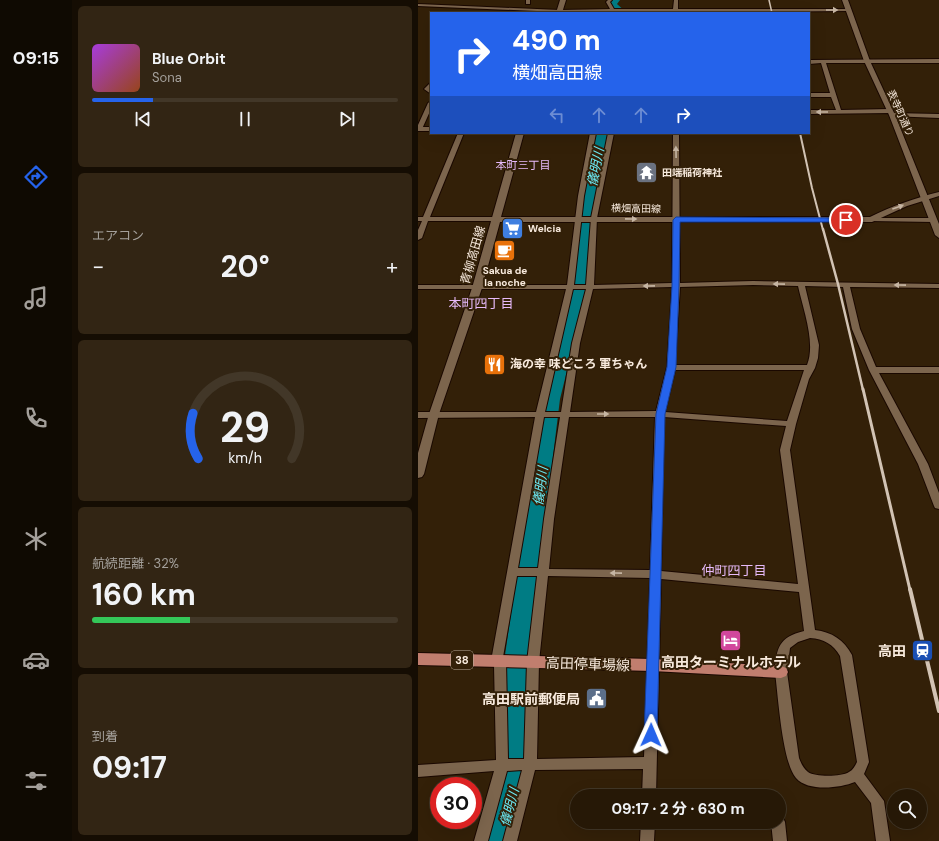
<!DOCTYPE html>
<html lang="ja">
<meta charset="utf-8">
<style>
:root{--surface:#261806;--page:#322514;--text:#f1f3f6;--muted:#a4a09b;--line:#423728;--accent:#2563eb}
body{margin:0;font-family:"DM Sans","Noto Sans JP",sans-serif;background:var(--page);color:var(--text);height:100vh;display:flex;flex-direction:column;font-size:15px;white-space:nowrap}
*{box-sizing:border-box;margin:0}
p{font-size:13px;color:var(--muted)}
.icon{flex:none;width:22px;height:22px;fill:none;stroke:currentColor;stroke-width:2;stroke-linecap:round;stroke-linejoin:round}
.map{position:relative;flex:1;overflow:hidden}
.drawer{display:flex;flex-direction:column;gap:6px;padding:6px;background:#150d03;width:346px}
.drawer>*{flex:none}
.guide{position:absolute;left:12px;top:12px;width:380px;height:122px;border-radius:0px;box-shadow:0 4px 16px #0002,0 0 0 1px var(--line);background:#2563eb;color:#fff;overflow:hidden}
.buttons{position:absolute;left:469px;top:789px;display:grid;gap:8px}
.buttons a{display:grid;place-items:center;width:40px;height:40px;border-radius:50%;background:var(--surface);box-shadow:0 4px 16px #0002,0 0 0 1px var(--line);font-size:20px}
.speed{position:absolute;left:12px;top:777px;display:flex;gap:8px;font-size:20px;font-weight:700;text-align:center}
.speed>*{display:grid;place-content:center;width:52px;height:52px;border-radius:50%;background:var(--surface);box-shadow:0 4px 16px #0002,0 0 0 1px var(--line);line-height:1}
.speed .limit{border:6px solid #d22;background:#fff;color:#111}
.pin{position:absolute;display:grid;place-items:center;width:34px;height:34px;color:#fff;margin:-17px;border:2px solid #fff;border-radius:50%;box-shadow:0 1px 4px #0007}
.me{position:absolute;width:44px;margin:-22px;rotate:1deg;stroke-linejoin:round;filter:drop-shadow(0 0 3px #0008)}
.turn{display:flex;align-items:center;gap:14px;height:84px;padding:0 16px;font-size:18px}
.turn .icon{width:52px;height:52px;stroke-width:2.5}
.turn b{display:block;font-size:28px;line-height:34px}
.lanes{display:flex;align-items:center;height:38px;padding:0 16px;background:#0003;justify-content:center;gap:20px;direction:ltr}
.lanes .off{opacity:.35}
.big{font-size:30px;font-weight:700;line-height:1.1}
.drawer .card{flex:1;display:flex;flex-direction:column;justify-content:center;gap:6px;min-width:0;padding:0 14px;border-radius:6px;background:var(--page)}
.drawer .dial{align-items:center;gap:0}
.dial svg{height:104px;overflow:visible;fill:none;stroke:var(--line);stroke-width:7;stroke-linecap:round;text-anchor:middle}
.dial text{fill:var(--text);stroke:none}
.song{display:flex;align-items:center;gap:12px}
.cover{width:48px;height:48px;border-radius:6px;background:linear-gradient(135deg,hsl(280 70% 55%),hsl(20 70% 35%))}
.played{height:4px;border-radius:2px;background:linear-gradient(90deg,var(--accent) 20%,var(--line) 20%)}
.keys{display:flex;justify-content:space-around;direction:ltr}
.heat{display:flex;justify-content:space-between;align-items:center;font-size:22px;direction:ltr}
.charge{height:6px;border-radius:3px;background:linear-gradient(90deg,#34c759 32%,var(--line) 0)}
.trip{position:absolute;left:152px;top:789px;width:216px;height:40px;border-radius:20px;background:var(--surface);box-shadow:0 4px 16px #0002,0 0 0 1px var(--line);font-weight:700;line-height:40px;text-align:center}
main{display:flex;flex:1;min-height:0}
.dock{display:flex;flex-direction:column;width:72px;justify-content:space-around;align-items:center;background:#0f0a02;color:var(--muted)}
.dock .icon{width:28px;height:28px}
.dock .selected{color:var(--accent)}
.dock b{font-size:18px;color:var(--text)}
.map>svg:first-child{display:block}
</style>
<main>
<nav class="dock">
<b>09:15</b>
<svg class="icon selected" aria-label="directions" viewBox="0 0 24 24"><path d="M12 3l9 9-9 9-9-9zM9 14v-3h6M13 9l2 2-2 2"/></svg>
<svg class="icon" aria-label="music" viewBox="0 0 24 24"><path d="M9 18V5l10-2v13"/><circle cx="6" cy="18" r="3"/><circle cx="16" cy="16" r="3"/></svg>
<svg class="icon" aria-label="phone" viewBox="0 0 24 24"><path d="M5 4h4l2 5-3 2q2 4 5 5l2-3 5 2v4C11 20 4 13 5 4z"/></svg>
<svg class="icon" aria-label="climate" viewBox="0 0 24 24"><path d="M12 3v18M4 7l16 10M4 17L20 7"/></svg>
<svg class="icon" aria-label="car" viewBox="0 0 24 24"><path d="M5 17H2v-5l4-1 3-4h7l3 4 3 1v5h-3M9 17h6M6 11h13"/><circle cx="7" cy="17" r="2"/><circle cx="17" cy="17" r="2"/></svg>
<svg class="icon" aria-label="filters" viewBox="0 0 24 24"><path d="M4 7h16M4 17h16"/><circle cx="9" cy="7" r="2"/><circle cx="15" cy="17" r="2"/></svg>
</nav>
<section class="drawer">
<div class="card">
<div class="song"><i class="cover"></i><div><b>Blue Orbit</b><p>Sona</p></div></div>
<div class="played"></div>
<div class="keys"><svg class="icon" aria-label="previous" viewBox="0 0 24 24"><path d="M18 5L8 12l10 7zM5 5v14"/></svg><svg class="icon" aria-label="pause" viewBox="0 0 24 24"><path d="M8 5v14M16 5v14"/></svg><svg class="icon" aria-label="next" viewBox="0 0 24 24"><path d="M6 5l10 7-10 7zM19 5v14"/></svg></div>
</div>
<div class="card"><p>エアコン</p>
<div class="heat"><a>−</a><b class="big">20°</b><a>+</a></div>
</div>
<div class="card dial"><svg viewBox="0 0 100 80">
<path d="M14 69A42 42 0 1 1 86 69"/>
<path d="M14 69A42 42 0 0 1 10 34" stroke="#2563eb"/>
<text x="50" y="56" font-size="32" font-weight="700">29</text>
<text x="50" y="72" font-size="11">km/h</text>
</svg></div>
<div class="card"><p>航続距離 · 32%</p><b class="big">160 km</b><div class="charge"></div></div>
<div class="card"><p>到着</p><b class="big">09:17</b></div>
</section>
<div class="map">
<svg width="521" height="841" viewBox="0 0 521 841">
<rect width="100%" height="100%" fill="#332008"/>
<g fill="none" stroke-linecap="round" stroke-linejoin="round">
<path fill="#007c84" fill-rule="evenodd" d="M192 0H202L199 4 209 13H198L189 4Z
M178 133H190L177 205 169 290 142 399 109 669 113 779 96 841H68L85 779V669L124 399 153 290 163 205Z"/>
<defs>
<path id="minor" d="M108 0H112V4H108Z
M190 0H194L192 2 196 9H255L256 0H260V9H430L432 10 430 11 194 13 142 12 0 6V4L142 10 192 9 188 2Z
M521 59V63H408L423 110 471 109 474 111 471 113 391 114V110H418L413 97H391V93H412L403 63 391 64V60Z
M13 82V94L6 89Z
M13 101V109L4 129 0 130V125L10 103Z
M474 113 521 114V118L472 116V114Z
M40 133H46L12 217H78L81 219 78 221H10L4 238 0 240V230L4 221H0V217H5Z
M172 133H178L166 196 156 285H168L173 218 190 133H196L179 218 176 285 254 283 255 133H261L262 283 335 281 521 284V288L432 287 442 329 458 367H521V373H461L510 464 521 493V509L517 508 516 506 500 464 451 370 434 329 425 287 387 286 401 345 400 358 397 368 391 379 378 424 372 450 397 630C414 632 426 640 434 655L451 762 446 774 466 801 472 841H458L453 803 437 782C422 788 390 792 378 778 364 762 360 695 357 672 358 648 361 637 386 631L381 592 243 579 238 796H224L225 769 117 770 99 841H85L104 770 89 771 70 841H56L76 771 0 777V765L78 760 76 665 73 661 117 417 0 418V412H118L148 289H0V285H149L160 196ZM335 285 380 286C385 309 398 343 389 365H257L262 287ZM254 287 249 367 238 411 152 412 162 343 175 289ZM155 289H168L154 343 143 412H127ZM257 370H386L369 421 247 412ZM126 417H142L126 519 120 568H100ZM151 417H237L232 570 131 569 136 519ZM246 417 368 426 362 450 380 584 243 571ZM99 576H119L109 662 106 759H90L88 661 85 657ZM130 576 232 578 226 757 119 759 121 662ZM392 638C406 639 415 644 422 656L439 762C437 766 435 770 431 772 423 777 397 777 390 772 385 768 383 763 381 758L369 672 372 648 380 642Z
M454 218H515L518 220 515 222 452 221 451 220Z
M361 816 365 818 367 822 369 841H355L353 822H361Z
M223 822H237L236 841H222Z"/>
<path id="tertiary" d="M424 0H430L452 61 477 115 521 224V238L517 235 471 115 446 61Z
M0 127H13V131H0Z"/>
<path id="secondary" d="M142 0H148L144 13H138Z
M98 133H106L83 217H452C474 206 497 198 521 192V196L489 206 454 222H82L64 288 21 414 6 474 4 477 0 478V453L11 414 54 288Z"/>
<path id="primary" d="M0 653 234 659 363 666 368 668 370 672 368 676 363 678 234 671 0 665Z"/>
</defs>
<use href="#minor" stroke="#1a0800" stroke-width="2"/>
<use href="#tertiary" stroke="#1a0800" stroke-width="2"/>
<use href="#secondary" stroke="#1a0800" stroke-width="2"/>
<use href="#primary" stroke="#1a0800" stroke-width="2"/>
<use href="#minor" fill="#7c654d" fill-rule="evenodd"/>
<use href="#tertiary" fill="#7c654d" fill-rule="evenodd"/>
<use href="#secondary" fill="#7c654d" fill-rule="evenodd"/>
<use href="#primary" fill="#c17e6e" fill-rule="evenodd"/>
<path stroke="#d2c3b4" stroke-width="1.5" d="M351 0 354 13"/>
<path stroke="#d2c3b4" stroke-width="2" d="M382 133 394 188 405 230"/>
<path stroke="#d2c3b4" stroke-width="2.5" d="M405 229 420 284 445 390"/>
<path stroke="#d2c3b4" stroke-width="3" d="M445 389 492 590"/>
<path stroke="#d2c3b4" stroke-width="4" d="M492 589 521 711"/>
</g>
<defs><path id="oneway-solid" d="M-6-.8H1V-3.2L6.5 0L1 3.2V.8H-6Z"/></defs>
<g fill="#c6b5a3">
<use href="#oneway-solid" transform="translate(414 10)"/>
<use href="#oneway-solid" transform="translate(404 112) rotate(180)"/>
<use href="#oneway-solid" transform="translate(258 152) rotate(-91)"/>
<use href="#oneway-solid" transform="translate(480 207) rotate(-20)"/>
<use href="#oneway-solid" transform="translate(213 219) rotate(1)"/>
<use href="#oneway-solid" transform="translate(361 284) rotate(-179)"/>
<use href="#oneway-solid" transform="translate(482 285) rotate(-179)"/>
<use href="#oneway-solid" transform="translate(231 286) rotate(179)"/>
<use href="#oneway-solid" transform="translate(185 414)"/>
<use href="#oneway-solid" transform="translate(198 573) rotate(-179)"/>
</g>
<path fill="#2563eb" stroke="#184099" d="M258 217 428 218 431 220 428 222H262L261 286 258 367 247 414 239 735 237 739 233 741 228 739 226 735 238 414 249 367 254 286 255 220Z"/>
<defs>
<symbol id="temple-square" viewBox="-11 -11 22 22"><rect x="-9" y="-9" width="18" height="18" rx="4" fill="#6b7280" stroke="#332008"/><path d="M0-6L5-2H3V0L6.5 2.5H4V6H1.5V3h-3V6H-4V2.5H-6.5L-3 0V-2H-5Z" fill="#fff"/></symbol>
<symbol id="supermarket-square" viewBox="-11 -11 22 22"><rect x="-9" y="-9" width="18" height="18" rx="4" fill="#3f7fe0" stroke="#332008"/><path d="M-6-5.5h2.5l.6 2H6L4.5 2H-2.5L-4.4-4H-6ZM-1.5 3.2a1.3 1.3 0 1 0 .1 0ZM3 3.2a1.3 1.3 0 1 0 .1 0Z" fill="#fff"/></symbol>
<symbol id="cafe-square" viewBox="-11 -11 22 22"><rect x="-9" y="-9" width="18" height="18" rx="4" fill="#e8710a" stroke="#332008"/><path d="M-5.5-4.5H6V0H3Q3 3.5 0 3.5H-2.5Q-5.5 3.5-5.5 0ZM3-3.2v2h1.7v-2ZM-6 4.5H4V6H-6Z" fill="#fff"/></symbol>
<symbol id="restaurant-square" viewBox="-11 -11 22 22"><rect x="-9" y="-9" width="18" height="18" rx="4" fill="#e8710a" stroke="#332008"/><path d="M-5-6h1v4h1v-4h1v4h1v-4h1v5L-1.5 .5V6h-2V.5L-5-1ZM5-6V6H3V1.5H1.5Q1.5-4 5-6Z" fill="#fff"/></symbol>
<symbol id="hotel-square" viewBox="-11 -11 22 22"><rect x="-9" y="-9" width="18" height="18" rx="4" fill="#d1479c" stroke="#332008"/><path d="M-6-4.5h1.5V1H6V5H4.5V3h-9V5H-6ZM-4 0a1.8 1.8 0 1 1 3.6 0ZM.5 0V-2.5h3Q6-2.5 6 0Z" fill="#fff"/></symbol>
<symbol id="station-square" viewBox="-11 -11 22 22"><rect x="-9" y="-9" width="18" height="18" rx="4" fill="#1a4fb4" stroke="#332008"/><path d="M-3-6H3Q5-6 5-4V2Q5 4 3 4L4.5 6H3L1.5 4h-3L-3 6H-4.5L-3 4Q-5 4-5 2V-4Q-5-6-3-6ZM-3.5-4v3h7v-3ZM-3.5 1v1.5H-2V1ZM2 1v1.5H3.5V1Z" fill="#fff"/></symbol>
<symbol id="civic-square" viewBox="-11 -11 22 22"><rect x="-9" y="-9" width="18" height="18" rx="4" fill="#5c6f8a" stroke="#332008"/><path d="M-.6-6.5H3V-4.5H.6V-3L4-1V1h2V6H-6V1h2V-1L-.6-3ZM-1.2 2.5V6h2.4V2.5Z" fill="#fff"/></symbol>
</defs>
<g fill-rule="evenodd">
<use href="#temple-square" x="216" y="160" width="25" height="25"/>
<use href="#supermarket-square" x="82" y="216" width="25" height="25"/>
<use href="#cafe-square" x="74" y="238" width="25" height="25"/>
<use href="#restaurant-square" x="64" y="352" width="25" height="25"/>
<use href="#hotel-square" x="300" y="628" width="25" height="25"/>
<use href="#station-square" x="492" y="638" width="25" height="25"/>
<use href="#civic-square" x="166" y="686" width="25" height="25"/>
</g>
<g text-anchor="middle" stroke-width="4" stroke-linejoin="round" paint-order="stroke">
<g font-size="10" fill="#f8eadd" stroke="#332008">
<text transform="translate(483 113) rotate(66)" y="4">表寺町通り</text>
<text transform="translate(218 208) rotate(1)" y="4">横畑高田線</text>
</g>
<g font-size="10" font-weight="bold" fill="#f8eadd" stroke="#332008" text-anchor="start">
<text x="244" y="176">田端稲荷神社</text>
<text x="110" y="232">Welcia</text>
<text x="87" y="274" text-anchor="middle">Sakua de<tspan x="87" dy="12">la noche</tspan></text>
</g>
<g font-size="11" fill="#e7bafa" stroke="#332008">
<text x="105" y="169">本町三丁目</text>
</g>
<rect fill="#332008" stroke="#bdad9d" stroke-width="1" x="33" y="651" width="22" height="18" rx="3"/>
<g font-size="11" font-weight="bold" fill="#f8eadd">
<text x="44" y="664">38</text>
</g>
<g font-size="12" fill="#f8eadd" stroke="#332008">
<text transform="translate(55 255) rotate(-74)" y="4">青柳高田線</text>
</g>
<g font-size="12" font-weight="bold" fill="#f8eadd" stroke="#332008" text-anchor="start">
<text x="92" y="368">海の幸 味どころ 軍ちゃん</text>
</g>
<g font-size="13" font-style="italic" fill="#6ceef9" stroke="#332008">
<text transform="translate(177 167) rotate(-79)" y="5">儀明川</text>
<text transform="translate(122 486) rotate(-82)" y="5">儀明川</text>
<text transform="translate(91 807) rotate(-75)" y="5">儀明川</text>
</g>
<g font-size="13" fill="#e7bafa" stroke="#332008">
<text x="63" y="308">本町四丁目</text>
<text x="316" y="575">仲町四丁目</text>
</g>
<g font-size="14" font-weight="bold" fill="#f8eadd" stroke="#332008" text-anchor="end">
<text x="488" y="656">高田</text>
<text x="313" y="667" text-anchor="middle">高田ターミナルホテル</text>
<text x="162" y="704">高田駅前郵便局</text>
</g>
<g font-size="14" fill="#f8eadd" stroke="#332008">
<text transform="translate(170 664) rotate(2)" y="5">高田停車場線</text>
</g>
</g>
</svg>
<div class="buttons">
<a><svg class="icon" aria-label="search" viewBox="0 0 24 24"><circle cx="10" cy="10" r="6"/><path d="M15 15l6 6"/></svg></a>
</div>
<div class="speed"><div class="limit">30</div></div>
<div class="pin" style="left:428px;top:220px;background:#d93025"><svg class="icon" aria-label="arrive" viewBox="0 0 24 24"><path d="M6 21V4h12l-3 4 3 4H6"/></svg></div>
<svg class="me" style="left:233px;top:735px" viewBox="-20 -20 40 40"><path d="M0-17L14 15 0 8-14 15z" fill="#2563eb" stroke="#fff" stroke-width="4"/></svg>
<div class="trip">09:17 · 2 分 · 630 m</div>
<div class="guide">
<div class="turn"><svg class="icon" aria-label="right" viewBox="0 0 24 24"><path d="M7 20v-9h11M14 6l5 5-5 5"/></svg><div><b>490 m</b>横畑高田線</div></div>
<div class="lanes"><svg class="icon off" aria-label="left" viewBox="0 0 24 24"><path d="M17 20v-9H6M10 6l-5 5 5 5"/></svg><svg class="icon off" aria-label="ahead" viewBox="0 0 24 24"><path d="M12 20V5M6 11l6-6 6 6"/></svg><svg class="icon off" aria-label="ahead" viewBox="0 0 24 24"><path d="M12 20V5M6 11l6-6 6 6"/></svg><svg class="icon" aria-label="right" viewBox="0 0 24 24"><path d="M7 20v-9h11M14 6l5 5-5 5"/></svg></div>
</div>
</div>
</main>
